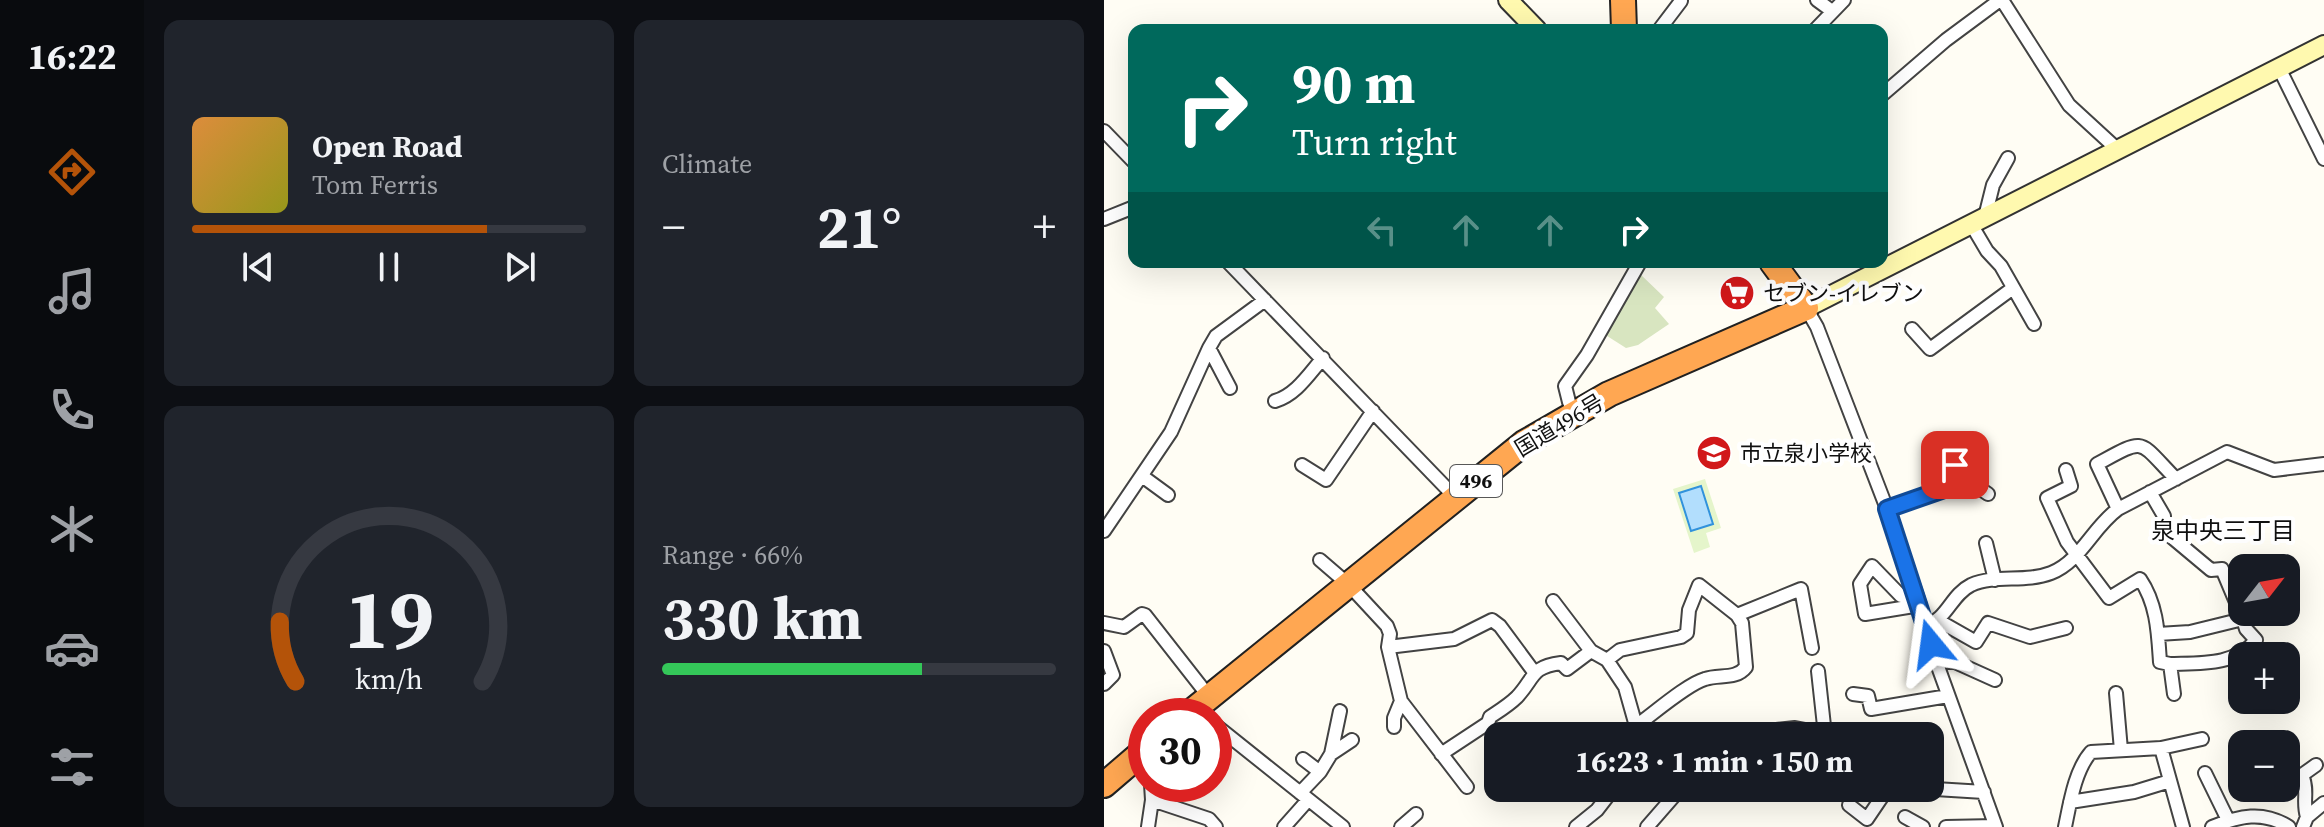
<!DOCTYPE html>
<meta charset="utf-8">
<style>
:root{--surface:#171b24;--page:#20242c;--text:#f1f3f6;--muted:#9ea1a6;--line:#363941;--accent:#b45309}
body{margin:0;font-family:"Source Serif 4","Noto Sans JP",serif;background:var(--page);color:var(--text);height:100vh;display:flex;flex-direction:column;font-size:30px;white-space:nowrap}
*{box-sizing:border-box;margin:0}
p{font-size:26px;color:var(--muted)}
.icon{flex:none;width:44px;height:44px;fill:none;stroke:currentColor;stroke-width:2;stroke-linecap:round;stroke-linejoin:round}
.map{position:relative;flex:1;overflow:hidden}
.side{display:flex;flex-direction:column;gap:20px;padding:20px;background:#0d0f14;width:960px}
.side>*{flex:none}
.banner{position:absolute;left:24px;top:24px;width:760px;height:244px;border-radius:16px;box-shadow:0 8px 32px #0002;background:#00695c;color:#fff;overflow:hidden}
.needle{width:52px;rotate:59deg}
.buttons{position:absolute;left:1124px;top:554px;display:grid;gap:16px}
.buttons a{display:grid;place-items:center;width:72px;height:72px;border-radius:16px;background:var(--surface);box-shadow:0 8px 32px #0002;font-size:40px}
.speed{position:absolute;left:24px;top:698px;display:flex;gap:16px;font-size:40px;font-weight:700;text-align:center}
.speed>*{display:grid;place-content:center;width:104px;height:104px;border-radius:50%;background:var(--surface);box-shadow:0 8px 32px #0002;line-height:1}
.speed .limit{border:12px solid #d22;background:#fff;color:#111}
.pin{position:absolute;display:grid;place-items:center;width:68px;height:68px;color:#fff;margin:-34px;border-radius:16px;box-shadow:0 4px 12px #0006}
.me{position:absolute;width:88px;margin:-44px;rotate:344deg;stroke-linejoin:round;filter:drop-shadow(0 0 6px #0008)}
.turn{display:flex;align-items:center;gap:28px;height:168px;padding:0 32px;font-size:36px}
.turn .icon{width:104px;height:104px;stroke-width:2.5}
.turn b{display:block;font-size:56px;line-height:68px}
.lanes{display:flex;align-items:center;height:76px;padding:0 32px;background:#0003;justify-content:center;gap:40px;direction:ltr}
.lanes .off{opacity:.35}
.big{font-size:60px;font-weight:700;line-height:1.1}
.side .tile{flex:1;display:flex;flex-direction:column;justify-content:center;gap:12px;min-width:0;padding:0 28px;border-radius:16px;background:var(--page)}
.side .dial{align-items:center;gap:0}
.dial svg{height:208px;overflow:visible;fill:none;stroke:var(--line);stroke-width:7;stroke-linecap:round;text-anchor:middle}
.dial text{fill:var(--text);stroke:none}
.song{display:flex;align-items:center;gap:24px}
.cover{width:96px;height:96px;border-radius:12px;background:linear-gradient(135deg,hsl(30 70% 55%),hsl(60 70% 35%))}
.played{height:8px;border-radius:4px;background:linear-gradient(90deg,var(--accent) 75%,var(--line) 75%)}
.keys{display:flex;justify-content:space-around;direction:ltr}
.heat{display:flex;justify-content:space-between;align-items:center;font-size:44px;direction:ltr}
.charge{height:12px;border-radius:6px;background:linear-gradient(90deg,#34c759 66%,var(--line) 0)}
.side .tiles{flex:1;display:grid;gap:20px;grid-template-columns:repeat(2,1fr)}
.trip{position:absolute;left:380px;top:722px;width:460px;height:80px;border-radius:16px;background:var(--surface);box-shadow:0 8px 32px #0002;font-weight:700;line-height:80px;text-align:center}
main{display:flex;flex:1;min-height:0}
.dock{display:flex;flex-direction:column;width:144px;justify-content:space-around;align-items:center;background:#090b0e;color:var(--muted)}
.dock .icon{width:56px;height:56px}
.dock .active{color:var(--accent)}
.dock b{font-size:36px;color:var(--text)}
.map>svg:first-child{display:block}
</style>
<main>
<nav class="dock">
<b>16:22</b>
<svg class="icon active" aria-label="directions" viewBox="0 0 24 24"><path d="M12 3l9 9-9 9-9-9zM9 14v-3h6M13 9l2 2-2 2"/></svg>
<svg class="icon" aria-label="music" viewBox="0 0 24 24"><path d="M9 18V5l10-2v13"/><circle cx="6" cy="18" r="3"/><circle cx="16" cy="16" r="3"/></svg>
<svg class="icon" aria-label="phone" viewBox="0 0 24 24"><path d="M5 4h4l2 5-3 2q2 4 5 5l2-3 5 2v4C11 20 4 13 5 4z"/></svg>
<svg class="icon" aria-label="climate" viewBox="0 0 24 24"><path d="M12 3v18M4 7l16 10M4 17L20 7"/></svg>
<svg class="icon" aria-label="car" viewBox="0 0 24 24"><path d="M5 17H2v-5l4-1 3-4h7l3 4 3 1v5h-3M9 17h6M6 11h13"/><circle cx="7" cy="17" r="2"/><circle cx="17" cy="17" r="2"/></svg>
<svg class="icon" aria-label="filters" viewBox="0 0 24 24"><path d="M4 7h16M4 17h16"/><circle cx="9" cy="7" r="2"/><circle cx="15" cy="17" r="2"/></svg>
</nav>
<section class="side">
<div class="tiles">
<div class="tile">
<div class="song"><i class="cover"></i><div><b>Open Road</b><p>Tom Ferris</p></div></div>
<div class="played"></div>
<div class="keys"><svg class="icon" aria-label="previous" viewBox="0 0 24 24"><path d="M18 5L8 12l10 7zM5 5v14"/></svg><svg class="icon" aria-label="pause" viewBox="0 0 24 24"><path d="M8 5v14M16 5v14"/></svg><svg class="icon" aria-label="next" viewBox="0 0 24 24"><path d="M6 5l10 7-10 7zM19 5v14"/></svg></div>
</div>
<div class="tile"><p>Climate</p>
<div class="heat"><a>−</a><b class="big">21°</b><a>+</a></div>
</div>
<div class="tile dial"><svg viewBox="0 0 100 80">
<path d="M14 69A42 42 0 1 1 86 69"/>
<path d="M14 69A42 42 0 0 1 8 46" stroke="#b45309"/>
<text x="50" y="56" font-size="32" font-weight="700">19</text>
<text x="50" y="72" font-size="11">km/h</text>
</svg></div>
<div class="tile"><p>Range · 66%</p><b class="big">330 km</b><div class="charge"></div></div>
</div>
</section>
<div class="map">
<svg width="1220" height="827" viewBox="0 0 1220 827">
<rect width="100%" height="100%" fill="#fffdf4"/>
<path fill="#d8e5c0" d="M535 273 560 297 551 308 565 324 534 345 522 348 500 334Z"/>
<path fill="#e5f5cb" d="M601 479 617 528 602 533 606 547 590 553 569 489Z"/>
<path fill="#b2defd" stroke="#3192dc" stroke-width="2" d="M597 486 609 524 587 531 575 493Z"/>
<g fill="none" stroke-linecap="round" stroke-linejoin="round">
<defs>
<path id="street" d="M713 0 728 11
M898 0 965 105 1014 150
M555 30 577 1
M711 30 740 0
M1175 68 1220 159
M778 95 842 40 896 0
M0 131 30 162
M881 217 889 185 904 158
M0 219 30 207
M867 224 883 251 897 266 930 324
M124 262 351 497
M702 308 713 327 783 509 813 596 832 661 892 827
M808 329 826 349 909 288
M126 388 105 348 112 336 161 300
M171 401C192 395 205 374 219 358
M470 412 465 402 461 386 483 355 536 262
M198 465 222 480 269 411
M962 470 967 486 943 498 963 542 1005 598 1036 579C1053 604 1054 632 1056 662L1066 664 1070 694
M852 472 884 494
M38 476 64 495
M1046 492 1060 516 1058 529 1107 570 1118 569 1139 619 1086 632 1054 634
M783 509 843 488 850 482 855 454
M1014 509 993 464C1043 437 1033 439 1072 479
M0 531 67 432 105 348
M882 543 891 580
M216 560 245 585 283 626 286 634 284 647 297 701 363 787
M813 596H797L768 566 756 584 761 614 816 605
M449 601 487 651 503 660 521 687 532 726 530 736
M633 615 697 589 708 648
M835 621 872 642 884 623 926 637 962 628
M0 623 20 627 38 614 41 615 106 698
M822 626C844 618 847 595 867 585 891 574 921 583 947 573 977 561 988 528 1014 509L1123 452 1170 470 1220 464
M284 647 350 639 388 620 396 626 430 672
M0 651 9 675 0 684
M503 660 516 650 577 637 583 633 585 610 595 585 633 615 638 623 642 667C632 680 615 674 601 679 583 684 549 714 532 726
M832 661 851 662 891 680
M1066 664C1095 663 1132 666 1152 640L1142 629 1139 619
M714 671 721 735
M1012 693 1017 750
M749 694 764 696 767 709 844 696
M110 724 239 827
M290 727V718L297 701
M615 736 691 728 733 736
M1057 748 1098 739
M227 754 236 711
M337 754 384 723 386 717C395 711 405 705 413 697 431 678 426 667 457 663L463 669 487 651
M216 772 227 754 248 740
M1101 773 1124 820
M47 784 48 800 105 819 112 827
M815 788 880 792
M196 793 216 772 199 759
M966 802 1030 792 1066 781
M745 805 763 819 784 788
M801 817 819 827
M1203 817C1198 801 1205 791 1198 775L1212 765
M44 827 48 800
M180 827 204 800
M297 827 312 814
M472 827 493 810 510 788
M543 827 577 788
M842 827 891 826
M961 827C966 803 971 770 987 752L1057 748 1079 827
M1108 827C1135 816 1159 810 1185 827
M1199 827 1203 817 1220 803"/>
<path id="secondary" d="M404 0 433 30
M702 308 1220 45"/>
<path id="highway" d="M519 0 520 30
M82 716 420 443 505 394 702 308 668 262
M0 785 42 749"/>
</defs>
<use href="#street" stroke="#434343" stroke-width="16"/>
<use href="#secondary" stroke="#323232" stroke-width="22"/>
<use href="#highway" stroke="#212121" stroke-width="28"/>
<use href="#street" stroke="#fff" stroke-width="12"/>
<use href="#secondary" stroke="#fff9af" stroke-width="18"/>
<use href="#highway" stroke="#ffa752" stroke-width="24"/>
</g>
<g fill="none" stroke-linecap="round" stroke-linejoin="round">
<defs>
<path id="route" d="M827 644 783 509 843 488 850 482 851 465"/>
</defs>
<use href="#route" stroke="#114b97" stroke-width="20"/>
<use href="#route" stroke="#1a73e8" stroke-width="14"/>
</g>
<defs>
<symbol id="supermarket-disc" viewBox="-11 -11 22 22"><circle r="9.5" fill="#d1181a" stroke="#fff"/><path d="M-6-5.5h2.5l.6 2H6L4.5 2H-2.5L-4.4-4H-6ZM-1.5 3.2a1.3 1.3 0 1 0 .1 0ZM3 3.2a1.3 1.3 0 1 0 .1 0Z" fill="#fff"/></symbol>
<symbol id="school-disc" viewBox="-11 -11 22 22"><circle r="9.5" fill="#d1181a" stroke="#fff"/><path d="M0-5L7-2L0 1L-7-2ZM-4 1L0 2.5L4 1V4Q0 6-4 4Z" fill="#fff"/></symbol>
</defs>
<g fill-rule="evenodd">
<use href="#supermarket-disc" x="613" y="273" width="40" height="40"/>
<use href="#school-disc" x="590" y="433" width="40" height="40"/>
</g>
<g text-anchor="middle" stroke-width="8" stroke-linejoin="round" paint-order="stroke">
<rect fill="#fff" stroke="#585858" stroke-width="2" x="346" y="465" width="52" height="32" rx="6"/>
<g font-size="20" font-weight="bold" fill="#101010">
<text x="372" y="488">496</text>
</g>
<g font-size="22" fill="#101010" stroke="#fff" text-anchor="start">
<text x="659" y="301">セブン-イレブン</text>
<text x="636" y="461">市立泉小学校</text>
</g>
<g font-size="22" fill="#101010" stroke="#fff">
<text transform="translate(455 425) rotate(-31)" y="8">国道496号</text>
</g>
<g font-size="24" fill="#101010" stroke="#fff">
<text x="1119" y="539">泉中央三丁目</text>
</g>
</g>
</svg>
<div class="buttons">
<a><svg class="needle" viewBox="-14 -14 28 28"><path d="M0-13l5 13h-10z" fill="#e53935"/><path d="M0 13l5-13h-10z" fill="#9ea1a6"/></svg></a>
<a>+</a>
<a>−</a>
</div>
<div class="speed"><div class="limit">30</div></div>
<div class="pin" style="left:851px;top:465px;background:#d93025"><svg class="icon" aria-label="arrive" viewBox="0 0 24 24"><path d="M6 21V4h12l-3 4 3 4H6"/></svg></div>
<svg class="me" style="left:827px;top:644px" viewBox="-20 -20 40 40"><path d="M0-17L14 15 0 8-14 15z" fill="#1a73e8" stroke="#fff" stroke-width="4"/></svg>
<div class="trip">16:23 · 1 min · 150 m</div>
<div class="banner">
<div class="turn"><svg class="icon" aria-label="right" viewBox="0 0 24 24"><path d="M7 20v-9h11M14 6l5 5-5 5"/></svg><div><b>90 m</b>Turn right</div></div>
<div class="lanes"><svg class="icon off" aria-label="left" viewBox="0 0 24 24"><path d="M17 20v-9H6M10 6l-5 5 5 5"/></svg><svg class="icon off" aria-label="ahead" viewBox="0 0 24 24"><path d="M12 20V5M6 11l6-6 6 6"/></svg><svg class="icon off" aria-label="ahead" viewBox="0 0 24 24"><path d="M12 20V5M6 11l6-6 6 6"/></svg><svg class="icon" aria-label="right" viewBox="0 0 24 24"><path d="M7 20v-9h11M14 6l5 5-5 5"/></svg></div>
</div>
</div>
</main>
